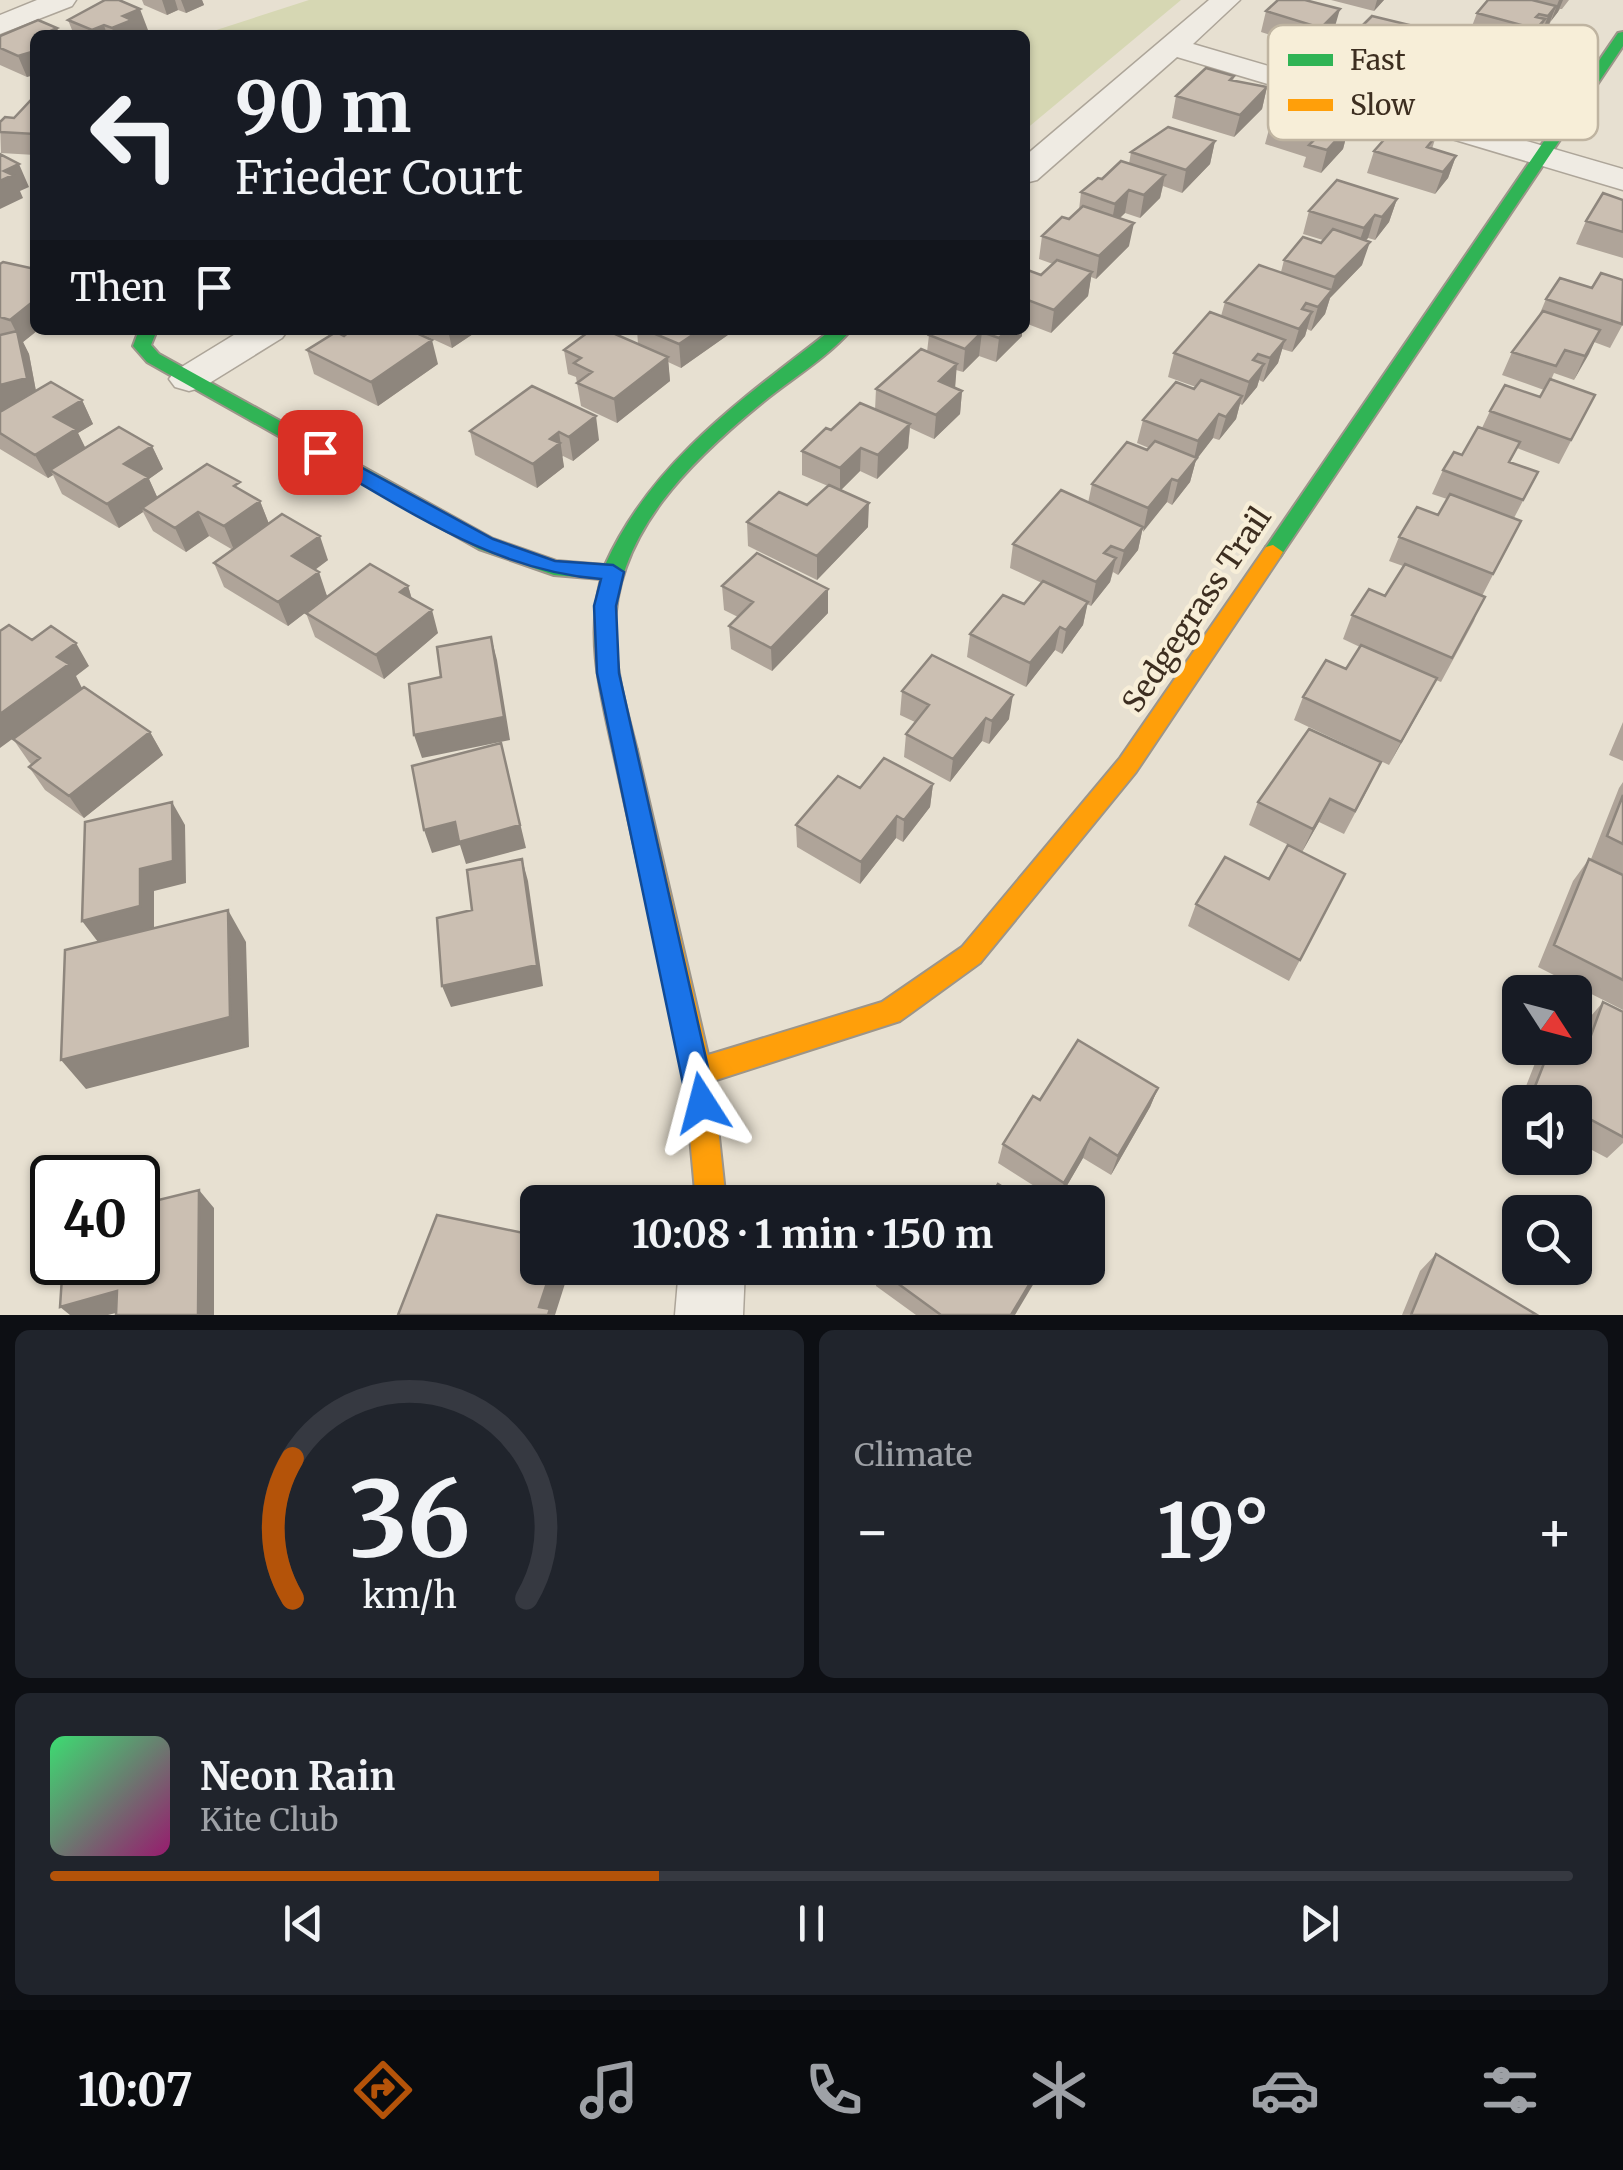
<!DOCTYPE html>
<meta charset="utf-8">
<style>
:root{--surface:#171b24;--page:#20242c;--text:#f1f3f6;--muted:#9ea1a6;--line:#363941;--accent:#b45309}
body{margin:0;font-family:Merriweather,serif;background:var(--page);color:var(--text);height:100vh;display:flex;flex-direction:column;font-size:38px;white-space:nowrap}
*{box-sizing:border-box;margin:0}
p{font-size:32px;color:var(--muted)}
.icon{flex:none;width:55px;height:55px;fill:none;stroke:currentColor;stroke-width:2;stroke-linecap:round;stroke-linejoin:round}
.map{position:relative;height:1315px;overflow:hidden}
.panel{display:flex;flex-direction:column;gap:15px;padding:15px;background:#0d0f14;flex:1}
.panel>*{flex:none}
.guide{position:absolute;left:30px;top:30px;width:1000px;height:305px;border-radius:15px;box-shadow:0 2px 8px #0004;background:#171b24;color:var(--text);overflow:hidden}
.needle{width:65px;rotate:126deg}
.tools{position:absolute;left:1502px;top:975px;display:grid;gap:20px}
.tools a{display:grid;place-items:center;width:90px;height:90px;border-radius:15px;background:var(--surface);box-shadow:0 2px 8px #0004;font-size:50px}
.speed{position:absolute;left:30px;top:1155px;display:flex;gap:20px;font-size:50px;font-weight:700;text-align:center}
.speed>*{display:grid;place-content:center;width:130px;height:130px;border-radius:50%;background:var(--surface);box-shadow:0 2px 8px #0004;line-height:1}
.speed .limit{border:5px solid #111;border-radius:15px;background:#fff;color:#111}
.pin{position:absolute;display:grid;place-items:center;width:85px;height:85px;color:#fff;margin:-42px;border-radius:20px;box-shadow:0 5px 15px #0006}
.me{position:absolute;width:110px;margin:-55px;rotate:351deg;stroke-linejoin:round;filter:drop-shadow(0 0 8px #0008)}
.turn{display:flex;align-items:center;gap:35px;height:210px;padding:0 40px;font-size:45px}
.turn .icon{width:130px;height:130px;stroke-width:2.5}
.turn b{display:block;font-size:70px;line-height:85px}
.then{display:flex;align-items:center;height:95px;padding:0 40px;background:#0003;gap:20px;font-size:38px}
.big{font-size:75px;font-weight:700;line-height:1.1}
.panel .widget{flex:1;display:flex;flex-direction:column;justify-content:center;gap:15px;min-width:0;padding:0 35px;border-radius:15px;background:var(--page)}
.panel .dial{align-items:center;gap:0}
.dial svg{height:260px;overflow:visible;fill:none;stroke:var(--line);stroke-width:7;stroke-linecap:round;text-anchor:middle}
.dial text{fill:var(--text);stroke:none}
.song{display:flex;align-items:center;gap:30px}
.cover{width:120px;height:120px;border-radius:15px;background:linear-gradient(135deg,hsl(140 70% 55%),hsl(320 70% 35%))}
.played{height:10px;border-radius:5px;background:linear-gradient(90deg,var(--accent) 40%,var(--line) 40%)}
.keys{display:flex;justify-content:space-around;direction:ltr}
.heat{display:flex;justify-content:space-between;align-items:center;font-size:55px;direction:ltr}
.panel .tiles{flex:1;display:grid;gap:15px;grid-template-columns:1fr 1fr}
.widget:last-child{grid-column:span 2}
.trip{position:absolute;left:520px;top:1185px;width:585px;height:100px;border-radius:15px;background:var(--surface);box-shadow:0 2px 8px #0004;font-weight:700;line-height:100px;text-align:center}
.tab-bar{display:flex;height:160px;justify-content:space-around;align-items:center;background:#090b0e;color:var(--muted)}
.tab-bar .icon{width:70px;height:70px}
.tab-bar .current{color:var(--accent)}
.tab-bar b{font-size:45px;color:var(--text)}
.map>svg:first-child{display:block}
</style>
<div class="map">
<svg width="1623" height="1315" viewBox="0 0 1623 1315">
<rect width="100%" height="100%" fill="#e7e0d1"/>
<path fill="#d6d7b3" d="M309 0H1181L1025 130V35H201Z"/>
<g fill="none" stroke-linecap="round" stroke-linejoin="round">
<defs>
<path id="street" d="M37 0H76L72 6 0 34V15Z
M1209 0H1240L1193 44 1623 169V190L1177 57 1037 180 1025 183V156Z
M242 330H288L282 338 203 387 189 391 175 387 169 379 175 371Z
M679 1268H745L743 1315H675Z"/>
<path id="fast" d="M1623 32V46L1280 557H1266L1263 552 1266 547 1618 33Z
M139 330H157L151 345 159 354 493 539 556 561 605 565C652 461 744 398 831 330H851C827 358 791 379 763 402 693 459 614 533 615 631 615 671 627 711 637 750L633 757H617L613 750C600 691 586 639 601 579L554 575 479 549 147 362 133 346Z"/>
<path id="slow" d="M1273 545 1283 552 1280 557 1136 772 980 963 900 1021 713 1081 726 1202H696L684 1072 613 750 617 743H633L637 750 708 1055 882 1002 962 947 1120 758 1266 547Z"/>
</defs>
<use href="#street" stroke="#ada599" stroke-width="3"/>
<use href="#fast" stroke="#9c958a" stroke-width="4"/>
<use href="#slow" stroke="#9c958a" stroke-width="4"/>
<use href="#street" fill="#efebe3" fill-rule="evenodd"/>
<use href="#fast" fill="#30b455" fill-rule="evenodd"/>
<use href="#slow" fill="#ff9f0a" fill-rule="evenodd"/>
</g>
<path fill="#afa499" d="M142 0H202L204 5 186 13 178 10 167 15 144 5Z
M1331 0H1384L1374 11Z
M1488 0H1569L1562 9H1560L1551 21 1548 27 1540 37H1538L1528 50 1469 34 1477 13Z
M1266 11 1334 30 1316 49 1261 32Z
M68 20 148 30 137 35H74Z
M1354 34 1427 53 1406 76 1379 69 1380 65 1348 56Z
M60 35 27 77 0 65V36Z
M1499 53 1496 59 1521 66 1512 87 1502 100 1436 80 1443 59Z
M1234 76 1233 81 1267 87 1262 109 1234 137 1172 118 1176 96Z
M35 101V155L1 153 0 122 14 118Z
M1332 108 1328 120 1349 126 1343 149 1321 173 1303 167 1306 157 1265 144 1271 122Z
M1436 136 1432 149 1456 156 1448 178 1435 194 1367 173 1374 151Z
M1215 141 1210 164 1182 193 1163 186 1160 198 1140 218 1125 213 1120 218 1129 246 1096 279 1091 277 1088 296 1051 333 1025 323V269L1041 275 1053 264 1039 259 1042 236 1069 219 1079 210 1081 192 1129 164 1131 152Z
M1397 199 1389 222 1375 240 1368 238 1366 240 1362 265 1330 298 1325 314 1311 331 1307 329 1305 336 1292 352 1282 349 1278 363 1263 382 1259 380 1257 387 1242 405 1240 404 1236 419 1219 440 1213 438 1196 460 1190 482 1172 505 1167 502 1142 531 1138 550 1118 575 1113 572 1110 582 1091 606 1087 604 1083 625 1062 654 1055 650 1026 687 967 657 970 634 1024 604 1042 583 1010 568 1013 544 1088 503 1092 484 1149 448 1137 443 1143 420 1196 387 1168 377 1174 353 1221 316 1225 302 1281 272 1284 260 1321 243 1323 240 1303 234 1309 211Z
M1623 200V258L1576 244 1586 221Z
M0 264 35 330H38L23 342 29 354 36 391 82 400 93 424 78 433 85 448 152 446 163 469 149 479 157 497 243 491 260 501 269 524 328 560 315 570 327 596 288 626 224 587 214 563 233 550 209 536 186 552 153 531 143 512 119 528 62 494 53 475 48 478 0 449Z
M1623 280V324L1610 348 1594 342 1574 380 1554 373 1551 380 1595 395 1559 464 1517 448 1510 462 1538 472 1514 518 1521 521 1482 596 1474 621 1441 682 1436 680 1389 765 1294 720 1303 697 1346 669 1360 647 1343 639 1352 615 1385 596 1403 566 1389 561 1399 537 1438 515 1447 499 1432 494 1443 470 1462 455 1482 428 1490 411 1540 397 1544 390 1502 375 1512 352 1538 318 1546 299Z
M413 330H479L452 348Z
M637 330H735L681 368 668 362 670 381 617 423 581 406 576 377 568 374 564 350 638 344Z
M934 330H1022V336L996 362 979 356 963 372 956 370 955 388 962 391 960 414 934 439 910 428 908 448 877 479 860 471 841 490 868 527 817 580 748 546 747 522 807 505 828 486 802 475V451L831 430 875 410 876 389 927 352 929 335Z
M344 336 438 364 378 406 314 374 307 350Z
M532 386 599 440 573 461 563 456 562 457 564 467 537 488 475 455 470 431Z
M408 586 412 599 438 633 384 679 315 637 306 613Z
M722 586 828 613 772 671 731 649 729 626 738 617 724 610Z
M902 691 1009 719 989 744 982 741 950 782 904 757 906 734 915 722 900 715Z
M1623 722V761L1609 755Z
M150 732 163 755 84 818 45 790 29 767 32 765 29 762 13 739Z
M1623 782V874L1591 859 1619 788Z
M933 784 930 807 903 842 896 838 860 884 797 847 796 825 860 788Z
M1370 785 1344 834 1319 822 1302 852 1249 825 1258 802Z
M1589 859 1623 875V1010L1538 967 1573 881Z
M1345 874 1289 981 1188 926 1196 904 1269 879Z
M1603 1002 1623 1012V1143L1607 1158 1575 1141V1102H1520V1111L1517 1109 1541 1048H1575L1585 1023Z
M1158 1088 1150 1107 1111 1175 1083 1158 1058 1201 998 1163 1003 1144 1040 1100Z
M1436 1254 1537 1315H1402L1420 1271Z
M878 1269 1015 1315H916L876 1286Z"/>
<path fill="#8e867d" d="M162 0H175L178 10 167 15Z
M181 0H202L204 5 186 13Z
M1377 0H1384L1374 11Z
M1559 0H1563L1558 12 1551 21Z
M1556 6 1548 27 1540 37 1548 16Z
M140 9 148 30 137 35H114L112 28 123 16Z
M1340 9 1334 30 1316 49 1321 28Z
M1545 19 1536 40 1528 50 1536 29Z
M104 25 107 35H94L92 30Z
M57 28 60 35H41Z
M1434 31 1427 53 1406 76 1413 55Z
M35 51V75L27 77 18 56Z
M1521 66 1512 87 1502 100 1511 78Z
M1267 87 1262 109 1234 137 1240 115Z
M1349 126 1343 149 1321 173 1327 150Z
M1215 141 1210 164 1182 193 1186 170Z
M1456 156 1448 178 1435 194 1443 172Z
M19 164 29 187 20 191 23 198 0 209V181L4 171Z
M1165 175 1160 198 1140 218 1144 195Z
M1129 190 1125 213 1111 226 1115 204Z
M1397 199 1389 222 1375 240 1382 217Z
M1375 215 1368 238 1356 251 1364 228Z
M1134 223 1129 246 1096 279 1099 256Z
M1370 242 1362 265 1330 298 1325 314 1311 331 1318 307 1330 293 1335 277Z
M1092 272 1088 296 1051 333 1054 310Z
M35 300V330H38L23 342 29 354 38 402 0 412V385L19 338 10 320Z
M1312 312 1305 336 1292 352 1299 329Z
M448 330H479L452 348Z
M700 330H735L681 368 679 344Z
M1008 330H1022V336L996 362 999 338Z
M1600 330 1589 354 1574 380 1585 356Z
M982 332 979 356 963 372 965 349Z
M432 340 438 364 378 406 371 382Z
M1285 340 1278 363 1263 382 1270 358Z
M668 357 670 381 617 423 614 399Z
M957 364 955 388 939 381Z
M1264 364 1257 387 1242 405 1249 382Z
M962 391 960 414 934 439 936 415Z
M1242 396 1236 419 1219 440 1226 417Z
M82 400 93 424 78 433 88 453 50 470 53 475 48 478 35 455 54 417Z
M1219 414 1213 438 1196 460 1190 482 1172 505 1178 481 1193 463 1198 441Z
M596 416 599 440 573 461 569 437Z
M910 424 908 448 877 479 878 455Z
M559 432 564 467 537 488 533 464 550 439Z
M152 446 163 469 149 479 159 501 142 508 143 512 119 528 107 504 124 464Z
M861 448 860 471 840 491V468Z
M1172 479 1167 502 1143 532 1148 508Z
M260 501 269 524 234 550 224 526Z
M869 503 868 527 817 580V556Z
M198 512 209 536 186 552 175 528Z
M1143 527 1138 550 1118 575 1124 551Z
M320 536 328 560 301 580 292 556Z
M1116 558 1110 582 1091 606 1096 582Z
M319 572 327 596 288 626 278 602Z
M408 586 415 610 400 592Z
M828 589V613L772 671 771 648Z
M1088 602 1083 625 1062 654 1066 630Z
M432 610 438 633 384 679 376 655Z
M1060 627 1055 650 1026 687 1030 663Z
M491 637 497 660 510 740 422 758 414 735Z
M76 643 89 666 76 676 82 688 0 748V714L57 657Z
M1437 678 1425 701 1389 765 1401 742Z
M1013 695 1009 719 989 744 992 721Z
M986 718 982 741 950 782 953 759Z
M150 732 163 755 84 818 69 796Z
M501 743 526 848 466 864 460 845 432 853 424 830Z
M933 784 930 807 903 842 904 820Z
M1330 799 1319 822 1302 852 1313 829Z
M172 802 185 825 186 883 154 891V928L98 942 82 921 140 869Z
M897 816 896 838 860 884 861 862Z
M522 859 528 881 543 986 451 1007 442 986Z
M228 910 246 942 249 1047 86 1089 61 1060Z
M1158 1088 1150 1107 1111 1175 1118 1156Z
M1090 1138 1083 1158 1058 1201 1064 1183Z
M199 1190 214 1208V1315H198Z
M552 1268H570L555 1315H543L539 1307Z
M1039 1268H1043L1015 1315H1011Z
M117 1291 135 1308 108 1315H70L60 1307Z"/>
<path fill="#cbbfb2" stroke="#8e867d" stroke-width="2.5" d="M105 0H119L140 9 123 16 132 20 112 28 104 25 92 30 68 20Z
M1278 0H1305L1340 9 1321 28 1266 11Z
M1488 0H1532L1556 6 1548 16 1539 14 1536 17 1545 19 1536 29 1477 13Z
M1372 16 1434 31 1413 55 1385 48 1389 44 1354 34Z
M38 20 57 28 42 35H35V51L18 56 0 48V36Z
M1206 68 1234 76 1230 80 1267 87 1240 115 1176 96Z
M1295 98 1332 108 1322 118 1349 126 1327 150 1309 145 1318 136 1271 122Z
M31 100 35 101V134L0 132V122L5 117 14 118Z
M1397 125 1436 136 1427 147 1456 156 1443 172 1374 151Z
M1168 127 1215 141 1186 170 1131 152Z
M0 154 19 164 4 171 13 175 0 181Z
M1121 161 1165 175 1144 195 1129 190 1115 204 1081 192 1098 178 1102 179Z
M1337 180 1397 199 1382 217 1375 215 1364 228 1309 211Z
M1603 193 1623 200V232L1586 221Z
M1083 206 1134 223 1099 256 1042 236 1062 217 1069 219Z
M1333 229 1370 242 1335 277 1284 260 1303 237 1321 243Z
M1057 260 1092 272 1054 310 1025 299V269L1041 275Z
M3 262 35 269V300L10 320 0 317V264Z
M1259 265 1332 290 1318 307 1306 303 1302 309 1312 312 1299 329 1225 302Z
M1601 273 1623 280 1622 324 1546 299 1560 278 1592 288Z
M1543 311 1600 330 1585 356 1565 350 1556 366 1512 352Z
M1210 312 1285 340 1270 358 1258 354 1253 360 1264 364 1249 382 1174 353Z
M351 330H410L432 340 371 382 307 350 336 332 344 336Z
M591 330H606L668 357 614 399 577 383 592 372 574 363 581 358 564 350Z
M646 330H700L679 344Z
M934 330H1008L999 338 982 332 965 349 929 335Z
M17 331 27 378 0 385V335Z
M921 349 957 364 939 381 962 391 936 415 876 389Z
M1550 379 1595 395 1571 440 1490 411 1505 385 1540 397Z
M1201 380 1242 396 1226 417 1219 414 1198 441 1143 420 1176 382 1194 389Z
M51 382 82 400 54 417 76 429 35 455 0 433V412Z
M532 386 596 416 569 437 559 432 550 439 560 443 533 464 470 431Z
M860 403 910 424 878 455 861 448 840 468 802 451 826 428 831 430Z
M119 427 152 446 124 464 148 477 107 504 50 470Z
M1478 427 1520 442 1509 462 1538 472 1523 500 1443 470 1454 452 1462 455Z
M1155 441 1197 458 1178 481 1172 479 1148 508 1092 484 1127 442 1147 450Z
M207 464 240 482 234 486 260 501 224 526 198 512 175 528 142 508Z
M829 485 869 503 817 556 747 522 779 492 807 505Z
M1061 490 1143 527 1124 551 1111 546 1104 553 1116 558 1096 582 1013 544Z
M1450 494 1521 521 1493 574 1399 537 1417 507 1438 515Z
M282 514 320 536 292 556 319 572 278 602 214 563Z
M757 553 828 589 771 648 729 626 753 602 722 586Z
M370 564 408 586 400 592 432 610 376 655 306 613Z
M1405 564 1485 597 1452 658 1352 615 1369 589 1385 596Z
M1043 581 1088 602 1066 630 1060 627 1030 663 970 634 1003 595 1024 604Z
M9 625 32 640 51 626 76 643 57 657 69 664 0 714V631Z
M491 637 504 717 414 735 409 684 441 677 437 647Z
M1361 645 1437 678 1401 742 1303 697 1326 660 1346 669Z
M932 655 1013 695 992 721 986 718 953 759 906 734 929 705 902 691Z
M84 687 150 732 69 796 29 767 40 758 13 739Z
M1309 729 1381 762 1355 811 1330 799 1313 829 1258 802Z
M501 743 520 825 459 842 455 822 424 830 412 766Z
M884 758 933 784 904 820 897 816 861 862 796 825 838 776 860 788Z
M1623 795V844L1607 836Z
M172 802 173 861 140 869V906L82 921 85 822Z
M1288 845 1345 874 1300 960 1196 904 1225 857 1269 879Z
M522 859 537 965 442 986 437 918 472 910 467 870Z
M1589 859 1623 875V980L1554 945Z
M228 910 230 1017 61 1060 65 950Z
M1603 1002 1623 1012V1137L1575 1111V1102H1558L1534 1089 1550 1048H1575V1033L1589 1041Z
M1078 1040 1158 1088 1118 1156 1090 1138 1064 1183 1003 1144 1033 1096 1040 1100Z
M998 1184 1027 1202H987Z
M199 1190 198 1315H116L117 1291 60 1307 63 1262H138V1205Z
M437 1215 538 1236V1268H552L539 1307 550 1309 548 1315H398Z
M1436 1254 1537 1315H1411Z
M879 1268H1039L1011 1315H941L878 1269Z"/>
<path fill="#1a73e8" stroke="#114b97" stroke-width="2.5" d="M320 445 493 539 555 561 613 565 624 572 616 606 619 673 716 1103 712 1113 702 1117 691 1113 687 1103 597 673 594 606 601 579C493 571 405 508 313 456L310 452Z"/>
<g text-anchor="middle" stroke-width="9" stroke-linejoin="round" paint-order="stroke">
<g font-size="30" fill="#3d2e20" stroke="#f7eed8">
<text transform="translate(1197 610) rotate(-56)" y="10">Sedgegrass Trail</text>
</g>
</g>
<rect x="1268" y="25" width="330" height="115" rx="15" fill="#f7eed8" stroke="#bfb4a1" stroke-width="2.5"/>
<rect x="1288" y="54" width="45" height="12" fill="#30b455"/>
<rect x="1288" y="99" width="45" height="12" fill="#ff9f0a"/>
<g font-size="28" fill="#3d2e20">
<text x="1350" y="70">Fast</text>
<text x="1350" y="115">Slow</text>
</g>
</svg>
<div class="tools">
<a><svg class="needle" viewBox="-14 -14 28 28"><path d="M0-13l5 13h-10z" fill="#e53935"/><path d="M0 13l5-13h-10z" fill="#9ea1a6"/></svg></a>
<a><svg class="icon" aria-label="sound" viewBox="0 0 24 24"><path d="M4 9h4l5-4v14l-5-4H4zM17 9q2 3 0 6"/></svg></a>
<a><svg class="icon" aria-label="search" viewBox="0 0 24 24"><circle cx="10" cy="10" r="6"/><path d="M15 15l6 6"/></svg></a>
</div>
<div class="speed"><div class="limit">40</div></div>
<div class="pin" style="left:320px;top:452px;background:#d93025"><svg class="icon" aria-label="arrive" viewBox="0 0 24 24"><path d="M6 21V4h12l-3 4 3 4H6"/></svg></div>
<svg class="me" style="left:702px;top:1103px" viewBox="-20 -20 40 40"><path d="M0-17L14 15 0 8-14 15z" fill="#1a73e8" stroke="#fff" stroke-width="4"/></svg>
<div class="trip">10:08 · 1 min · 150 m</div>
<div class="guide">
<div class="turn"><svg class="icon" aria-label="left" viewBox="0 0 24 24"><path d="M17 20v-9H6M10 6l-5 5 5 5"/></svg><div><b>90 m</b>Frieder Court</div></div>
<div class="then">Then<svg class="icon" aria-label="arrive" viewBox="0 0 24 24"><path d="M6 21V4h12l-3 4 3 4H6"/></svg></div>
</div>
</div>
<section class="panel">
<div class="tiles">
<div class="widget dial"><svg viewBox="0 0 100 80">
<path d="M14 69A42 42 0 1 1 86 69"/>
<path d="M14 69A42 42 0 0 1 14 26" stroke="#b45309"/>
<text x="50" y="56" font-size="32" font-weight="700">36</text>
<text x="50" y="72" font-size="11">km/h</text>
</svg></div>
<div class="widget"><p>Climate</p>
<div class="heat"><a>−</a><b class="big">19°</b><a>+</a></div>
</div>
<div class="widget">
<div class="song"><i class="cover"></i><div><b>Neon Rain</b><p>Kite Club</p></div></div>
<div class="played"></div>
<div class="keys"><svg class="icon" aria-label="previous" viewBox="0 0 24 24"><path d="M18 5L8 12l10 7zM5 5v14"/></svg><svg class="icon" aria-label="pause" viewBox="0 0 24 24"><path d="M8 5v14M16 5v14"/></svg><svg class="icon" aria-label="next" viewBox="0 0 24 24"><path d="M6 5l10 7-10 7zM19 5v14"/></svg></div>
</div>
</div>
</section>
<nav class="tab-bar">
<b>10:07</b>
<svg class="icon current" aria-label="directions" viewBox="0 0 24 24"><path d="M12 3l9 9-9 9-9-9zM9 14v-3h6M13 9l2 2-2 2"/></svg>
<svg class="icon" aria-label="music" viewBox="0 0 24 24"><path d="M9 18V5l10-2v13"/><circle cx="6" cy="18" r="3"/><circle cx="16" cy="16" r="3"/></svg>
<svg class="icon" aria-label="phone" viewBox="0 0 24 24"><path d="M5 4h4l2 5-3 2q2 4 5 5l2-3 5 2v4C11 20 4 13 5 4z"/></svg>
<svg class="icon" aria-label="climate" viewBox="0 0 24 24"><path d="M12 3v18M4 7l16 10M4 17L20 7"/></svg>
<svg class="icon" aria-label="car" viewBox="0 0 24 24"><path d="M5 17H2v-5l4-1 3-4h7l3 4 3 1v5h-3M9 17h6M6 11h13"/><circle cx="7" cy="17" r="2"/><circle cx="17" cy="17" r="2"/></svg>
<svg class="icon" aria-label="filters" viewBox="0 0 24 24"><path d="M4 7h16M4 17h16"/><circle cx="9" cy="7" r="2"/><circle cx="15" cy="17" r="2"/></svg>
</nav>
